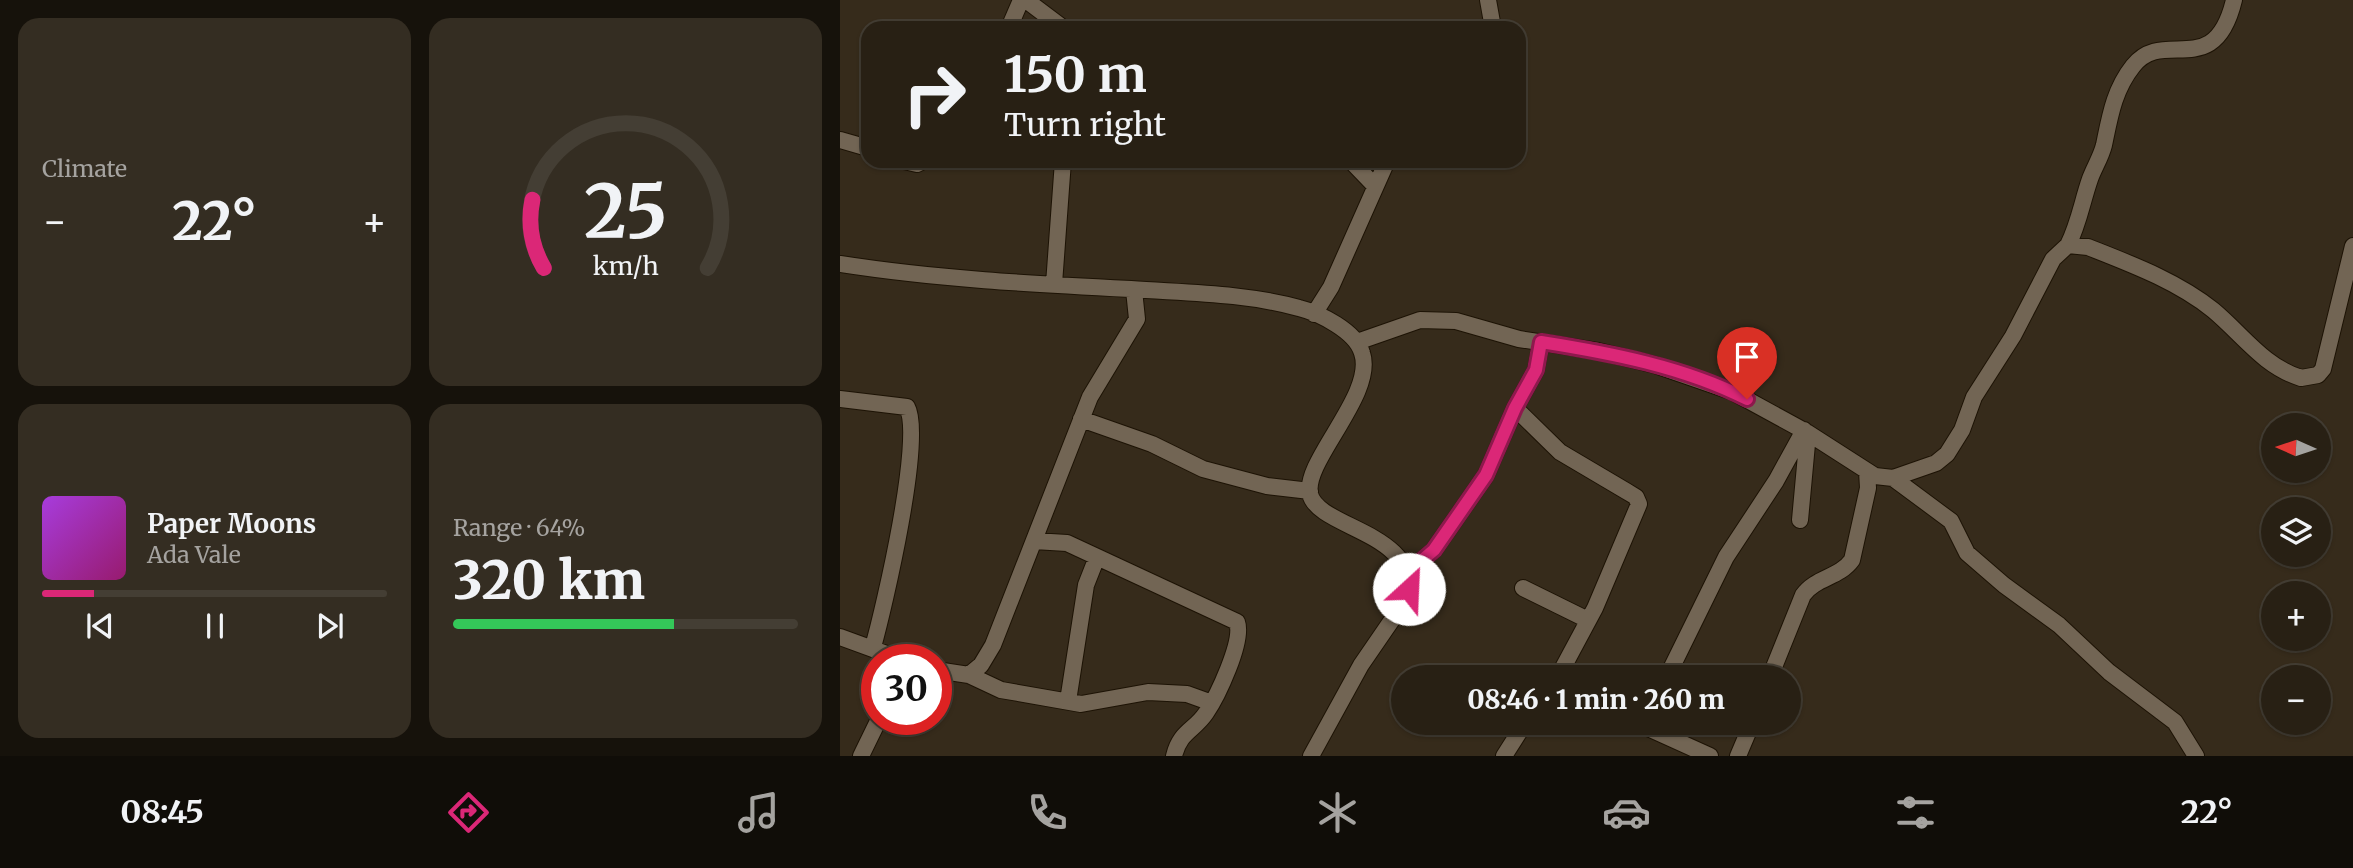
<!DOCTYPE html>
<meta charset="utf-8">
<style>
:root{--surface:#282014;--page:#342d22;--text:#f1f3f6;--muted:#a5a3a0;--line:#443e34;--accent:#db2777}
body{margin:0;font-family:Merriweather,serif;background:var(--page);color:var(--text);height:100vh;display:flex;flex-direction:column;font-size:26px;white-space:nowrap}
*{box-sizing:border-box;margin:0}
p{font-size:23px;color:var(--muted)}
.icon{flex:none;width:38px;height:38px;fill:none;stroke:currentColor;stroke-width:2;stroke-linecap:round;stroke-linejoin:round}
.map{position:relative;flex:1;overflow:hidden}
.panel{display:flex;flex-direction:column;gap:18px;padding:18px;background:#16120b;width:840px}
.panel>*{flex:none}
.guide{position:absolute;left:21px;top:21px;width:665px;height:147px;border-radius:21px;box-shadow:0 2px 5px #0004,0 0 0 2px var(--line);background:#282014;color:var(--text);overflow:hidden}
.needle{width:46px;rotate:273deg}
.tools{position:absolute;left:1421px;top:413px;display:grid;gap:14px}
.tools a{display:grid;place-items:center;width:70px;height:70px;border-radius:50%;background:var(--surface);box-shadow:0 2px 5px #0004,0 0 0 2px var(--line);font-size:35px}
.speed{position:absolute;left:21px;top:644px;display:flex;gap:14px;font-size:35px;font-weight:700;text-align:center}
.speed>*{display:grid;place-content:center;width:91px;height:91px;border-radius:50%;background:var(--surface);box-shadow:0 2px 5px #0004,0 0 0 2px var(--line);line-height:1}
.speed .limit{border:10px solid #d22;background:#fff;color:#111}
.pin{position:absolute;display:grid;place-items:center;width:60px;height:60px;color:#fff;margin:-72px -30px;border-radius:50% 50% 50% 0;rotate:-45deg;box-shadow:0 0 7px #0007}
.pin .icon{rotate:45deg}
.me{position:absolute;width:77px;margin:-38px;rotate:25deg;stroke-linejoin:round;filter:drop-shadow(0 0 5px #0008)}
.turn{display:flex;align-items:center;gap:24px;height:147px;padding:0 28px;font-size:32px}
.turn .icon{width:91px;height:91px;stroke-width:2.5}
.turn b{display:block;font-size:49px;line-height:60px}
.big{font-size:52px;font-weight:800;line-height:1.1}
.panel .tile{flex:1;display:flex;flex-direction:column;justify-content:center;gap:10px;min-width:0;padding:0 24px;border-radius:21px;background:var(--page)}
.panel .dial{align-items:center;gap:0}
.dial svg{height:182px;overflow:visible;fill:none;stroke:var(--line);stroke-width:7;stroke-linecap:round;text-anchor:middle}
.dial text{fill:var(--text);stroke:none}
.song{display:flex;align-items:center;gap:21px}
.cover{width:84px;height:84px;border-radius:10px;background:linear-gradient(135deg,hsl(280 70% 55%),hsl(320 70% 35%))}
.played{height:7px;border-radius:4px;background:linear-gradient(90deg,var(--accent) 15%,var(--line) 15%)}
.keys{display:flex;justify-content:space-around;direction:ltr}
.heat{display:flex;justify-content:space-between;align-items:center;font-size:38px;direction:ltr}
.charge{height:10px;border-radius:5px;background:linear-gradient(90deg,#34c759 64%,var(--line) 0)}
.panel .tiles{flex:1;display:grid;gap:18px;grid-template-columns:repeat(2,1fr)}
.trip{position:absolute;left:551px;top:665px;width:410px;height:70px;border-radius:35px;background:var(--surface);box-shadow:0 2px 5px #0004,0 0 0 2px var(--line);font-weight:800;line-height:70px;text-align:center}
.tab-bar{display:flex;height:112px;justify-content:space-around;align-items:center;background:#100d08;color:var(--muted)}
.tab-bar .icon{width:49px;height:49px}
.tab-bar .current{color:var(--accent)}
.tab-bar b{font-size:32px;color:var(--text)}
main{display:flex;flex:1;min-height:0}
.map>svg:first-child{display:block}
</style>
<main>
<section class="panel">
<div class="tiles">
<div class="tile"><p>Climate</p>
<div class="heat"><a>−</a><b class="big">22°</b><a>+</a></div>
</div>
<div class="tile dial"><svg viewBox="0 0 100 80">
<path d="M14 69A42 42 0 1 1 86 69"/>
<path d="M14 69A42 42 0 0 1 9 39" stroke="#db2777"/>
<text x="50" y="56" font-size="32" font-weight="700">25</text>
<text x="50" y="72" font-size="11">km/h</text>
</svg></div>
<div class="tile">
<div class="song"><i class="cover"></i><div><b>Paper Moons</b><p>Ada Vale</p></div></div>
<div class="played"></div>
<div class="keys"><svg class="icon" aria-label="previous" viewBox="0 0 24 24"><path d="M18 5L8 12l10 7zM5 5v14"/></svg><svg class="icon" aria-label="pause" viewBox="0 0 24 24"><path d="M8 5v14M16 5v14"/></svg><svg class="icon" aria-label="next" viewBox="0 0 24 24"><path d="M6 5l10 7-10 7zM19 5v14"/></svg></div>
</div>
<div class="tile"><p>Range · 64%</p><b class="big">320 km</b><div class="charge"></div></div>
</div>
</section>
<div class="map">
<svg width="1513" height="756" viewBox="0 0 1513 756">
<rect width="100%" height="100%" fill="#362b1b"/>
<g fill="none" stroke-linecap="round" stroke-linejoin="round">
<defs>
<path id="street" d="M186 0 223 28
M648 0 653 28
M169 28 181 0
M0 140 28 148
M64 161 77 164 83 161
M511 161 535 186
M1228 245C1239 223 1242 202 1250 179 1254 168 1261 157 1264 145 1270 116 1274 90 1293 66 1324 26 1374 83 1394 0
M0 264C96 279 193 284 291 289 346 293 405 293 459 308 479 313 516 331 522 353 536 394 463 461 470 494 478 529 582 532 567 598L521 665 471 756
M214 284 223 161
M474 314 491 287 547 161
M517 342 580 320 616 321 679 339 758 351 815 365 893 392 968 433 1035 476 1053 478 1111 521 1127 553 1164 585 1219 625 1269 672 1335 722 1356 756
M0 399 67 407C84 437 44 608 33 647
M675 408 720 452 786 491 796 497 799 504 755 608 718 677
M241 419 312 444 363 469 427 486 470 491
M1053 478 1096 463 1107 454 1122 430 1134 397 1173 336 1213 259 1228 245 1248 247C1291 264 1337 281 1373 310 1402 334 1423 366 1461 378L1478 375 1483 369 1513 246
M960 520 968 433
M194 541 227 543 397 622C404 641 377 697 366 713 354 731 340 731 334 756
M567 573 594 550 646 475 675 408 696 370 701 342
M683 588 748 620
M0 637 63 660
M96 670 129 675 141 665 153 645 250 397 297 319 294 290
M129 675 161 690 241 704 308 692 347 694 372 703
M827 677 886 557 936 481 964 430
M930 677 963 595C976 577 999 578 1012 560L1028 488 1027 471
M228 701 246 585 257 557
M797 723 870 756
M21 756 39 719
M664 756 685 723
M898 756 912 723"/>
</defs>
<use href="#street" stroke="#1d1305" stroke-width="18"/>
<use href="#street" stroke="#726554" stroke-width="16"/>
</g>
<g fill="none" stroke-linecap="round" stroke-linejoin="round">
<defs>
<path id="route" d="M569 589 567 573 594 550 646 475 675 408 696 370 701 342C771 353 844 367 907 399"/>
</defs>
<use href="#route" stroke="#8e194d" stroke-width="18"/>
<use href="#route" stroke="#db2777" stroke-width="12"/>
</g>
</svg>
<div class="tools">
<a><svg class="needle" viewBox="-14 -14 28 28"><path d="M0-13l5 13h-10z" fill="#e53935"/><path d="M0 13l5-13h-10z" fill="#a5a3a0"/></svg></a>
<a><svg class="icon" aria-label="layers" viewBox="0 0 24 24"><path d="M12 4l9 5-9 5-9-5zM3 14l9 5 9-5"/></svg></a>
<a>+</a>
<a>−</a>
</div>
<div class="speed"><div class="limit">30</div></div>
<div class="pin" style="left:907px;top:399px;background:#d93025"><svg class="icon" aria-label="arrive" viewBox="0 0 24 24"><path d="M6 21V4h12l-3 4 3 4H6"/></svg></div>
<svg class="me" style="left:569px;top:589px" viewBox="-20 -20 40 40"><circle r="19" fill="#fff"/><path d="M0-13L10 11 0 6-10 11z" fill="#db2777"/></svg>
<div class="trip">08:46 · 1 min · 260 m</div>
<div class="guide">
<div class="turn"><svg class="icon" aria-label="right" viewBox="0 0 24 24"><path d="M7 20v-9h11M14 6l5 5-5 5"/></svg><div><b>150 m</b>Turn right</div></div>
</div>
</div>
</main>
<nav class="tab-bar">
<b>08:45</b>
<svg class="icon current" aria-label="directions" viewBox="0 0 24 24"><path d="M12 3l9 9-9 9-9-9zM9 14v-3h6M13 9l2 2-2 2"/></svg>
<svg class="icon" aria-label="music" viewBox="0 0 24 24"><path d="M9 18V5l10-2v13"/><circle cx="6" cy="18" r="3"/><circle cx="16" cy="16" r="3"/></svg>
<svg class="icon" aria-label="phone" viewBox="0 0 24 24"><path d="M5 4h4l2 5-3 2q2 4 5 5l2-3 5 2v4C11 20 4 13 5 4z"/></svg>
<svg class="icon" aria-label="climate" viewBox="0 0 24 24"><path d="M12 3v18M4 7l16 10M4 17L20 7"/></svg>
<svg class="icon" aria-label="car" viewBox="0 0 24 24"><path d="M5 17H2v-5l4-1 3-4h7l3 4 3 1v5h-3M9 17h6M6 11h13"/><circle cx="7" cy="17" r="2"/><circle cx="17" cy="17" r="2"/></svg>
<svg class="icon" aria-label="filters" viewBox="0 0 24 24"><path d="M4 7h16M4 17h16"/><circle cx="9" cy="7" r="2"/><circle cx="15" cy="17" r="2"/></svg>
<b>22°</b>
</nav>
